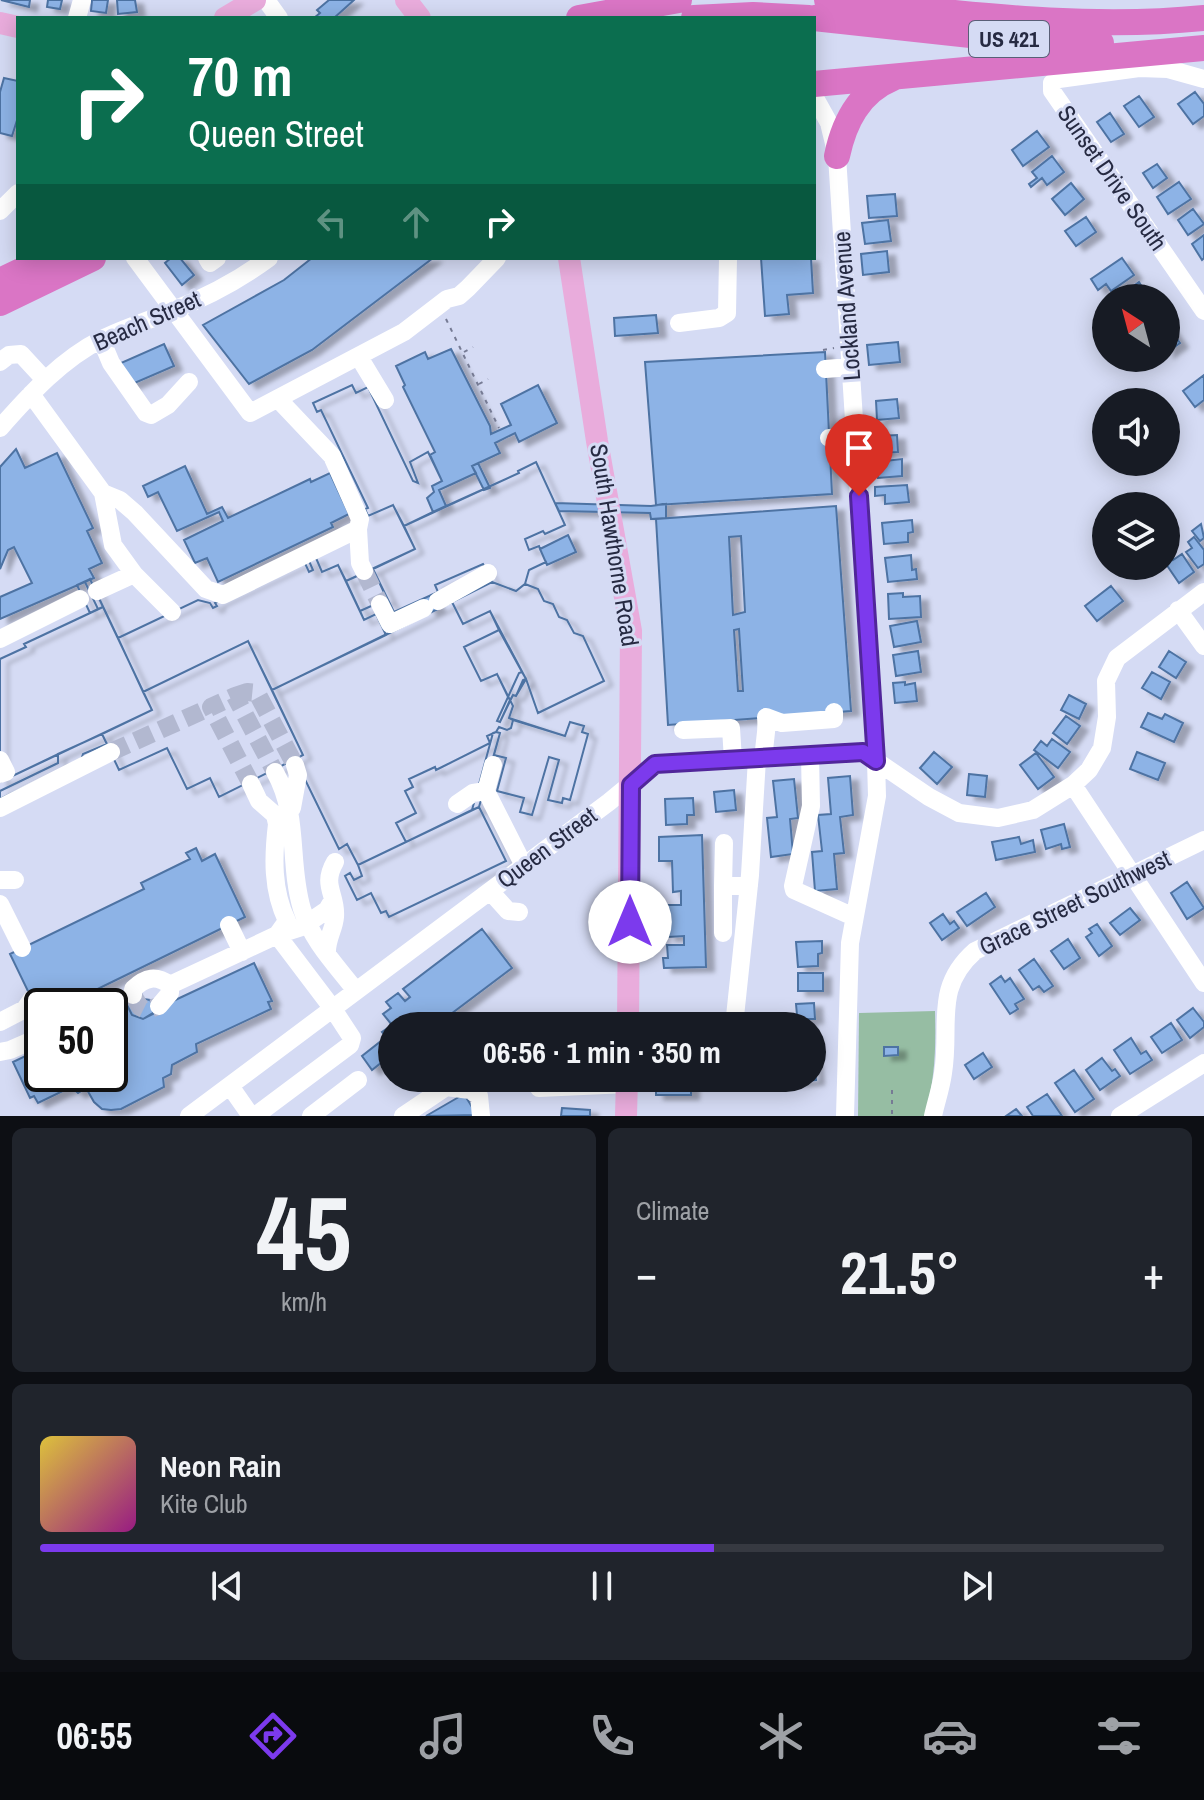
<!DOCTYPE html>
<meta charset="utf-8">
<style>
:root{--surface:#171b24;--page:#20242c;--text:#f1f3f6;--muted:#9ea1a6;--line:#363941;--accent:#7c3aed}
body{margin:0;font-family:"Archivo Narrow",sans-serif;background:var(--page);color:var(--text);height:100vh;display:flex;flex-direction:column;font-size:30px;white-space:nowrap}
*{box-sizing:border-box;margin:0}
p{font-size:26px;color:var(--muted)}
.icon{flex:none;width:44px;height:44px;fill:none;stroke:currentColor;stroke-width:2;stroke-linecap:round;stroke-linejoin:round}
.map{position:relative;height:1116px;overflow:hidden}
.panel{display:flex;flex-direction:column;gap:12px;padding:12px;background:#0d0f14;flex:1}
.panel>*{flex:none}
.top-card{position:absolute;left:16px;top:16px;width:800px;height:244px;border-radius:0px;box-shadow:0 4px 20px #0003;background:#0b6e4f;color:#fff;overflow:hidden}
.needle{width:52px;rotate:324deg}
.tools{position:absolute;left:1092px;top:284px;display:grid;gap:16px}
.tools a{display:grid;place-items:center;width:88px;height:88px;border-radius:50%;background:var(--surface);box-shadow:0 4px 20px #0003;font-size:40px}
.speed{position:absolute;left:24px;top:988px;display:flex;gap:16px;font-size:40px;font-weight:700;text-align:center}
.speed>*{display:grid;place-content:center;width:104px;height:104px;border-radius:50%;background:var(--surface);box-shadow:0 4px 20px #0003;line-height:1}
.speed .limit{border:4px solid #111;border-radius:12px;background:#fff;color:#111}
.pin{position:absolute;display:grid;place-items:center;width:68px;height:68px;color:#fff;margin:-82px -34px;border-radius:50% 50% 50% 0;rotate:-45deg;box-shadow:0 0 8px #0007}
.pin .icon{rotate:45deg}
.me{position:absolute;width:88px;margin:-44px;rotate:0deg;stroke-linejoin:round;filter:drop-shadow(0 0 6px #0008)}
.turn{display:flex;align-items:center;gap:28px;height:168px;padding:0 40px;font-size:36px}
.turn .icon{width:104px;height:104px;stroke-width:2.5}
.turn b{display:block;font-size:56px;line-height:68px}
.lanes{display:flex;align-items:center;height:76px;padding:0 40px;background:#0003;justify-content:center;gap:40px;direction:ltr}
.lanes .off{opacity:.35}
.big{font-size:60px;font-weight:700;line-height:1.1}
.panel .widget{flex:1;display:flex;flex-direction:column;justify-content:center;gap:12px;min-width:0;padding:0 28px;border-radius:12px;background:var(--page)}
.panel .dial{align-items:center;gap:0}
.dial b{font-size:104px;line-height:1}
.song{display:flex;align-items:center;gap:24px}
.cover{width:96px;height:96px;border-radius:12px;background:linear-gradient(135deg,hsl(50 70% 55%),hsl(310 70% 35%))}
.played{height:8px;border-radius:4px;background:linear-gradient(90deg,var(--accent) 60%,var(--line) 60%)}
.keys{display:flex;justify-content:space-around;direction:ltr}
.heat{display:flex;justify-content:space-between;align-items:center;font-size:44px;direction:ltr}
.panel .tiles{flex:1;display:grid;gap:12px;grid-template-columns:1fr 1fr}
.widget:last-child{grid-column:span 2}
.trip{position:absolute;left:378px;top:1012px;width:448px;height:80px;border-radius:40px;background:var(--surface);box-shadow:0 4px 20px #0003;font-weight:700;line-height:80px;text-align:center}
.tab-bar{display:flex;height:128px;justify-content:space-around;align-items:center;background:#090b0e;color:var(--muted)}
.tab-bar .icon{width:56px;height:56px}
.tab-bar .active{color:var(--accent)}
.tab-bar b{font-size:36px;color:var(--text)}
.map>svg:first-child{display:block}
</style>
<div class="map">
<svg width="1204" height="1116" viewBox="0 0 1204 1116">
<defs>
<filter id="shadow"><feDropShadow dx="8" dy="4.5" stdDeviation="2" flood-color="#0004"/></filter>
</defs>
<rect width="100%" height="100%" fill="#d5dbf4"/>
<path fill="#96bda3" d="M935 1011C936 1050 935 1078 925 1116H858L859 1013Z"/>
<path fill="#8db3e6" stroke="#4e73a3" stroke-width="2" fill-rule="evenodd" filter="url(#shadow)" d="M1 0H30L29 7Z
M48 0H62L60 9 47 7Z
M92 0H108L106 13 91 11Z
M117 0H135L137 12 118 14Z
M329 0H354L334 18H314L320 13 317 10Z
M4 78 18 81V117L12 136 0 133V92Z
M1195 92 1204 104V116L1193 124 1178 104Z
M1139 96 1154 117 1139 127 1124 106Z
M1110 113 1124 134 1111 142 1097 122Z
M1037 131 1049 147 1023 166 1012 150Z
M1052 156 1064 172 1047 185 1042 178 1031 187 1029 184 1037 178 1032 172Z
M1157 164 1167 178 1153 188 1143 173Z
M1179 182 1191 199 1168 214 1157 197Z
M1071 183 1084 199 1065 215 1052 199Z
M895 194 897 216 869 218 867 196Z
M1193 209 1204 224 1188 235 1178 220Z
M1086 217 1096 232 1076 246 1065 231Z
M888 220 891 241 865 244 862 223Z
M1204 235V258L1202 260 1192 244Z
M887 251 889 272 863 275 861 254Z
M171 258H180L194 275 182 285 165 263Z
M312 258H433L312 350 249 384 203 325 284 280Z
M761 258H811L813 293 787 295 789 314 765 316Z
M1122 258 1134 275 1111 291 1106 284 1098 290 1091 279Z
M1139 282 1149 298H1118Z
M656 315 658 333 615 336 614 318Z
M1169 328 1180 343 1166 353V330Z
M898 342 900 362 869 365 867 345Z
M164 344 174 366 130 385 121 363Z
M451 349 490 426 491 434 511 425 501 404 538 385 557 423 519 442 515 433 495 443 500 453 472 466 476 473 439 490 446 506 433 512 427 498 434 492 432 486 442 481 430 455 435 452 403 387 405 385 396 366 425 352 428 359Z
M825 352 832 494 656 505 645 362Z
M1204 375V400L1195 407 1183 391Z
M352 385 356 393 368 387 413 481 418 483 410 462 428 452 442 481 432 486 434 492 427 498 433 512 519 473 518 471 536 462 565 525 545 534 543 531 525 539 529 550 539 546 540 549 568 535 576 552 547 565 546 562 529 570 525 584 538 589 544 601 553 604 559 617 567 620 574 633 583 636 604 681 538 713 526 679 523 680 516 696 513 695 510 700 513 706 509 718 565 736 570 722 584 726 582 732 588 734 570 800 563 798 562 803 548 800 559 760 549 757 532 815 520 812 524 798 497 791 506 758 494 755 479 807 506 861 389 917 386 911 381 913 371 893 357 900 345 876 350 873 354 880 362 876 358 865 347 844 339 849 295 759 219 797 210 778 187 789 167 748 119 770 107 744 83 754 81 760 0 799V791L58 763V754L0 782V659L26 647 24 644 90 613 77 585 90 579 118 638 198 600 210 603 213 608 217 606 215 603 304 561 309 572 313 570 309 561 316 558 322 572 338 565 346 581 415 549 393 505 368 516 365 509 368 508 321 410 317 412 313 403ZM483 564 492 582 438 609 431 595 438 592 435 585ZM387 599 394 612 423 599 430 613 386 635 376 614 364 620 360 611ZM499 630 522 672 519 673 508 697 497 674 481 681 464 647ZM508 697 510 700 500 722 497 721ZM496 732 493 733 472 810 406 842 396 823 416 813 405 791 413 787 409 779 435 767 436 770 490 743 487 736Z
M352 385 356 393 368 387 413 481 418 483 410 462 428 452 442 481 432 486 434 492 427 498 433 512 404 526 393 505 368 516 365 509 368 508 321 410 317 412 313 403Z
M897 399 899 418 877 420 876 401Z
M897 435 898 452 880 453 879 436Z
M16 449 25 468 57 453 93 528 87 531 102 563 89 569 94 578 0 619V597L32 583 14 547 8 550 0 569V467Z
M902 459V476L878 478 876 462Z
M536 462 565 525 545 534 543 531 525 539 529 550 539 546 540 549 568 535 576 552 547 565 546 562 529 570 525 584 516 591 492 582 483 564 435 585 438 592 394 612 373 569 415 549 404 526 519 473 518 471Z
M478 463 490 488 484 490 472 466Z
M185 466 207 514 222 507 228 518 310 479 311 482 330 473 349 514 331 523 333 527 218 582 207 558 195 563 184 540 223 521 219 512 177 531 158 492 148 497 143 486Z
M907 485 909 502 885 504V495L875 496V487Z
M555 503 651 506 666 504V518L651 519 650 513 559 511Z
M836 506 851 711 668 725 656 519ZM741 536 745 612 733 615 729 537ZM739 629 743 691H738L734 630Z
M912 520 913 532 908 533V542L884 544 882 523Z
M1201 524 1204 538 1200 541 1192 531Z
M568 535 576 552 547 565 540 549Z
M1194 537 1204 550V564L1198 568 1186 552 1192 548 1188 542Z
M1182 554 1194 572 1179 583 1166 564V560L1171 556 1173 560Z
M911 555 912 570 916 569 917 579 888 582 885 558Z
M316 558 322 572 338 565 364 620 376 614 386 635 272 690 248 641 143 692 118 638 198 600 210 603 213 608 217 606 215 603 304 561 309 572 313 570 309 561Z
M373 569 387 599 360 611 346 581Z
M90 579 103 607 98 609 85 582Z
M85 582 98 609 90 613 77 585Z
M492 582 516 591 525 584 538 589 544 601 553 604 559 617 567 620 574 633 583 636 604 681 538 713 526 679 490 611 463 624 452 602Z
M1111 586 1123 601 1097 621 1085 606Z
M903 593V597L920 596 921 617 889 619 888 594Z
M452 602 463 624 490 611 499 630 464 647 481 681 497 674 513 706 509 718 513 720 511 728 507 730 499 727 496 732 487 736 490 743 436 770 435 767 409 779 413 787 405 791 416 813 396 823 406 842 358 865 347 844 339 849 295 759 303 755 272 690Z
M103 607 152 710 0 782V659L26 647 24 644Z
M917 621 921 642 894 647 890 626Z
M248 641 303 755 219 797 210 778 187 789 167 748 119 770 102 734 152 710 143 692Z
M918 651 921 672 896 676 893 655Z
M1169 651 1186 662 1176 678 1159 667Z
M522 672 526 679 516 696 513 695 500 722 497 721 519 673Z
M1152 672 1170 682 1161 699 1142 688Z
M905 682V685L915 683 917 701 895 703 893 683Z
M1069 695 1086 704 1079 719 1061 710Z
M1148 713 1162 719 1165 714 1183 723 1174 742 1141 727Z
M1066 716 1080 726 1067 744 1053 733Z
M513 720 565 736 570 722 584 726 582 732 588 734 570 800 563 798 562 803 548 800 559 760 549 757 532 815 520 812 524 798 497 791 506 758 494 755 500 733 496 732 499 727 507 730 511 728Z
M496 732 500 733 479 807 472 810 493 733Z
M102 734 107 744 83 754 81 760 0 799V791L58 763V754Z
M1052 739 1070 752 1058 768 1034 750 1041 741 1047 746Z
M934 752 952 767 937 784 920 768Z
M1137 752 1165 763 1158 780 1130 769Z
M1036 753 1054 777 1038 789 1020 765Z
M969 774 987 776 985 797 967 795Z
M850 776 853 815 840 817 844 853 834 854 837 889 815 891 812 852 822 851 818 815 831 814 828 778Z
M794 779 798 818 790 819 793 854 771 857 767 818 777 817 773 781Z
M734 790 736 810 716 812 714 792Z
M693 798 694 815H687V824L666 825 665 799Z
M479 807 506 861 389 917 386 911 381 913 371 893 357 900 345 876 350 873 354 880 362 876 358 865Z
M1064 824 1070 847 1062 849 1061 844 1046 849 1041 830Z
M702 835 706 967 664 968 663 958H668L667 945H684V936L668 937 667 905H681V891L673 892 672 861H659V837Z
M1019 837 1021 844 1033 840 1035 852 996 860 992 842Z
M196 848 202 861 215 854 245 917 75 1000 78 1006H42L40 1016 10 954 144 889 141 883 190 859 186 853Z
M1187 882 1204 908 1187 919 1171 893Z
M986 893 995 907 967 926 957 912Z
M1130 908 1140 920 1120 935 1110 923Z
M943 914 950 924 954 921 959 928 942 940 930 923Z
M1097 924 1112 946 1099 956 1086 937 1092 933 1089 929Z
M482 929 512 968 435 1026H392V1066L386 1059 372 1070 362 1056 386 1037 382 1032 392 1025 383 1014 391 1008 386 1002 398 993 405 1001 410 997 403 989Z
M1068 939 1080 958 1064 969 1051 951Z
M822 941V953L818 954V966L798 967 796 942Z
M1034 959 1053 986 1044 992 1039 986 1033 990 1019 970Z
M254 963 272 1001 268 1002 271 1009 196 1044 197 1052 172 1065 171 1074 163 1078 164 1087 121 1109 111 1110 102 1109 94 1102 86 1088 78 1093 71 1087 38 1103 34 1096 30 1098 13 1062 42 1048V1074H110V1006H105L123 997 132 1015 143 1019 171 1002Z
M798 973H823V991H798Z
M1001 976 1005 982 1010 978 1024 999 1015 1004 1018 1009 1010 1014 990 984Z
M130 997 150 1000 159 1011 143 1019 132 1015 124 999Z
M814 1003 815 1019H808V1026H798L796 1004Z
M1193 1008 1204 1022V1027L1190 1038 1177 1020Z
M1171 1023 1182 1040 1162 1053 1151 1037Z
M812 1034H814L816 1053 812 1054Z
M1131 1038 1141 1054 1146 1051 1152 1060 1130 1074 1114 1050Z
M884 1047H898V1055L884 1056Z
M983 1053 992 1067 974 1079 965 1065Z
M1102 1058 1112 1071 1115 1069 1120 1076 1100 1090 1086 1070Z
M812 1061H814L816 1080 794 1082V1078H812Z
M1074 1070 1094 1099 1075 1112 1055 1083Z
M656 1078H691V1095H656Z
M464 1094 477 1115 426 1116Z
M1047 1094 1062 1116H1033L1027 1107Z
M562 1108 590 1110V1116H561Z
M1016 1109 1022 1116H1006Z"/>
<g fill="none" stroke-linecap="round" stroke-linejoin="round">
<path stroke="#b2b8d0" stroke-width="18" stroke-dasharray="18 9" stroke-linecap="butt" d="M364 571 380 604
M235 696 247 692 257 693 295 765
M111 752 211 707
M251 784 211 707 235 696 275 772
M133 995 140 1007 146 1010 159 1006"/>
<path stroke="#767b94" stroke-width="2" stroke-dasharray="4 6" stroke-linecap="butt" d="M446 319 499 428
M823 350 834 348
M464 352 473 347
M479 384 488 379
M892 1090V1116"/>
<path stroke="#fff" stroke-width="18" d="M266 0 279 18
M77 18 82 0
M1204 79 1168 69 1139 68 1059 79 1052 83V91L1204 311
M814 96 829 123 837 156 876 761 877 796 850 943 845 1116
M0 211 18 193
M135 258 250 413 404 332 447 299 459 296 468 288 497 258
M207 258 210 263 217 258
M679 323 719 318 727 313 728 258
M101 339 111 363 146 413 151 415 168 405 189 382
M359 357 385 400
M0 362 9 355 21 354 45 380
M825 369 851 367
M31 394 103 493 113 545 134 574 97 591
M0 428C30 394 62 359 102 339 124 328 148 321 171 311 205 298 239 280 269 258
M829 438 855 437
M103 493 120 500 135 513 206 589 223 595 358 529 360 519 332 456 278 399
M358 529 360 563 364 571
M134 574 172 612
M438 601 488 573
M380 604 390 624 424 608
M1178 610 1204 646
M0 639 80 599
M683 730 731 728 733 760
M810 755 811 806 793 886 794 890 854 917
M764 759C763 743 768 734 766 717L782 723 834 719V712
M0 760 6 772 0 774
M493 765 486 791 524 866
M275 772C300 817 288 862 302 909 312 941 337 966 356 991
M251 784 259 801 275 815 277 824C273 857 272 890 287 921L277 935 333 1009 352 1038 350 1045 255 1116
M1073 785 1204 983
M457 804 473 793 486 791
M0 808 111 752
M292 808 298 775 295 765
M0 880H15
M723 886 724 843
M490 891 508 911 519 912
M0 904 22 948
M229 925 242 952
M723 933V886H749
M327 954C326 939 334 930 335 917 337 894 321 886 335 862
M170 985 277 935 302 927 327 910 333 900
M133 995V989C146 977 156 975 170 985V993L159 1006
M0 1022 25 1009 32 999
M734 1026 750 875 757 759
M0 1052 10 1050 42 1036
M230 1086 251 1116
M539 1088 627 1084
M189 1116 609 802 655 764 863 752 929 797 959 813 998 818 1033 810 1073 785 1089 770 1102 748 1107 717 1106 681 1117 658 1204 592
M311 1116 358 1080
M403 1116 446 1087 470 1090 479 1096 481 1116
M933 1116C936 1102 941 1088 943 1073 951 1025 933 988 975 951L1204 840
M1120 1116 1204 1063"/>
<path stroke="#e9acdc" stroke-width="22" d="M406 0 420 18
M225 18 255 0
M0 23 18 27
M569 258 597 441 631 631 628 1026
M626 1116 627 1078"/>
<path stroke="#da75c5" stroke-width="26" d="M827 0C953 12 1077 31 1204 18
M579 18 679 0
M694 18 753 15 809 18
M814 18 989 37 1101 43
M814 84 1204 48
M837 156C844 122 859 92 893 78
M0 281 48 258
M0 303 93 258"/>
</g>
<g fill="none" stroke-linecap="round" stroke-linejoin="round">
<defs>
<path id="route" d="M630 922 631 785 655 764 863 752 876 761 859 496"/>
</defs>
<use href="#route" stroke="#51269a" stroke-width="20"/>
<use href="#route" stroke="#7c3aed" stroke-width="14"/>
</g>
<g text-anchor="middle" stroke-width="6" stroke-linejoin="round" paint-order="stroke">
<rect fill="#d5dbf4" stroke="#5a5f77" stroke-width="2" x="969" y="21" width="80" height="36" rx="6"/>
<g font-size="22" font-weight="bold" fill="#262a42">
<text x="1009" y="47">US 421</text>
</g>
<g font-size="24" fill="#262a42" stroke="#d5dbf4">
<text transform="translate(1112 178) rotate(55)" y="8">Sunset Drive South</text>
<text transform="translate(847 306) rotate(-94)" y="8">Lockland Avenue</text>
<text transform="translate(147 321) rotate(-24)" y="8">Beach Street</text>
<text transform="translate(614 545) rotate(81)" y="8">South Hawthorne Road</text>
<text transform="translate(547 848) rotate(-37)" y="8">Queen Street</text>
<text transform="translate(1075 903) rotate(-26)" y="8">Grace Street Southwest</text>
</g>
</g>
</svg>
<div class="tools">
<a><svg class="needle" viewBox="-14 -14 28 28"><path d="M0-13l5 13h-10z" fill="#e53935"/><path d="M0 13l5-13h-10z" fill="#9ea1a6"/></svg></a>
<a><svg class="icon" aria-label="sound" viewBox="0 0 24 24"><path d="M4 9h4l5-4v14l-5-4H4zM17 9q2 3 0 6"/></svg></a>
<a><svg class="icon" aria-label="layers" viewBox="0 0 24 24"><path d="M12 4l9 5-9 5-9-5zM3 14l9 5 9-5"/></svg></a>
</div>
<div class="speed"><div class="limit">50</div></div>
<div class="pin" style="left:859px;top:496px;background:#d93025"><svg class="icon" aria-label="arrive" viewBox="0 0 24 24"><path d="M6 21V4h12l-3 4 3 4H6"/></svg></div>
<svg class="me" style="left:630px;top:922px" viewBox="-20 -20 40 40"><circle r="19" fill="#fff"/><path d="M0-13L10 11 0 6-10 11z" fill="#7c3aed"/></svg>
<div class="trip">06:56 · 1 min · 350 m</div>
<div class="top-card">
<div class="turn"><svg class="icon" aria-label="right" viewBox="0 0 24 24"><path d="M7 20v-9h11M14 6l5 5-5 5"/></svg><div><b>70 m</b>Queen Street</div></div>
<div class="lanes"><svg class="icon off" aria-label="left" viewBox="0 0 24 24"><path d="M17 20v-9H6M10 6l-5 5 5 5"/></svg><svg class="icon off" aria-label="ahead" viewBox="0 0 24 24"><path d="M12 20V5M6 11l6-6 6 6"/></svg><svg class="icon" aria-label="right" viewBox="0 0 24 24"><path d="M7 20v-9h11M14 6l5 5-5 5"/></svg></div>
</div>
</div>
<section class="panel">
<div class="tiles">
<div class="widget dial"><b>45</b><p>km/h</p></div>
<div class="widget"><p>Climate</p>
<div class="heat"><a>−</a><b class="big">21.5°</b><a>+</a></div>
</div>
<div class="widget">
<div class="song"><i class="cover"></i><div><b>Neon Rain</b><p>Kite Club</p></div></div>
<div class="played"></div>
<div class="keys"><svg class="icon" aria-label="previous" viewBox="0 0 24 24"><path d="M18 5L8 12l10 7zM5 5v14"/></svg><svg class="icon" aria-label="pause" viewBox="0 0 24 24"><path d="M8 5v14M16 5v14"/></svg><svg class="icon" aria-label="next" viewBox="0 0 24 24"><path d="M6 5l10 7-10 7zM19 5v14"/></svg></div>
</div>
</div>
</section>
<nav class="tab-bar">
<b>06:55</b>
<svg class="icon active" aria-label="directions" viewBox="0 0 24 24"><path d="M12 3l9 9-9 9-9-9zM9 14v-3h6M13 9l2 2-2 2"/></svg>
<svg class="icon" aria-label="music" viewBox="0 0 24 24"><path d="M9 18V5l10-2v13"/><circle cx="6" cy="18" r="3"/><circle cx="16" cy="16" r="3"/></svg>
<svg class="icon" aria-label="phone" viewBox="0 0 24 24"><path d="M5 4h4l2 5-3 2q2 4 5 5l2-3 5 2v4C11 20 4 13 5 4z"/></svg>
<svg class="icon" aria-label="climate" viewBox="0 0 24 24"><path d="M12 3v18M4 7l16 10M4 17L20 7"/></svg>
<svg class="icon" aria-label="car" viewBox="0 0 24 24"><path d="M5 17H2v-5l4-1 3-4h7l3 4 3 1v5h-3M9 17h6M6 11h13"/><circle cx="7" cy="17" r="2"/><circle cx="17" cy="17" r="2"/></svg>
<svg class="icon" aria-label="filters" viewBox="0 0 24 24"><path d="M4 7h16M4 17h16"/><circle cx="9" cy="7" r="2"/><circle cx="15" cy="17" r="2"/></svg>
</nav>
